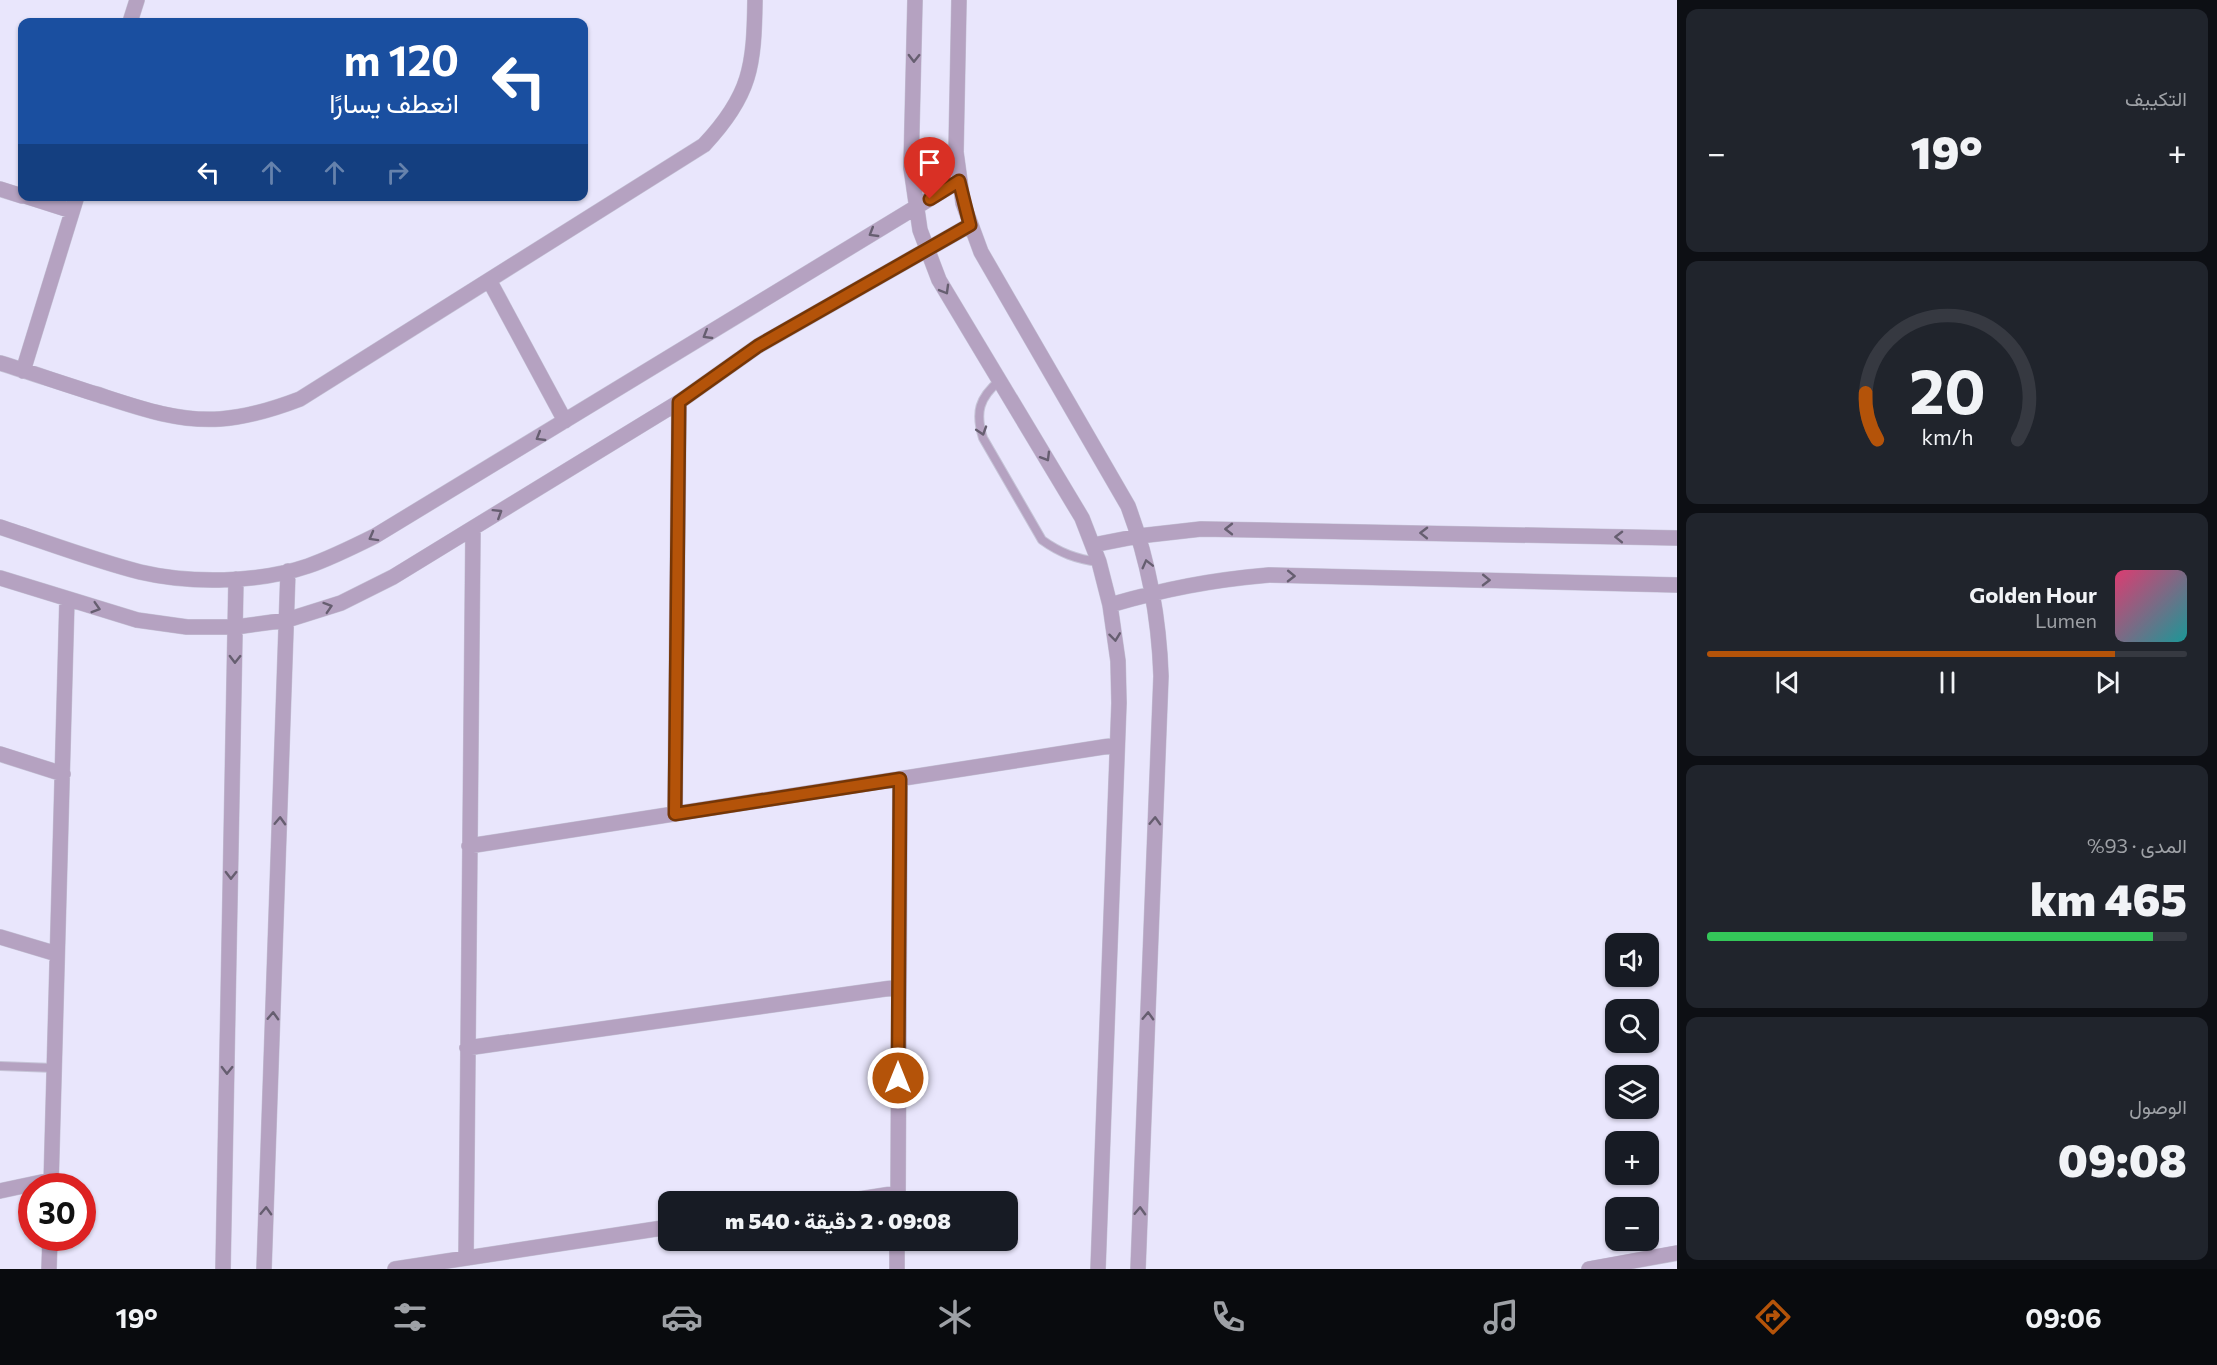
<!DOCTYPE html>
<html lang="ar">
<meta charset="utf-8">
<style>
:root{--surface:#171b24;--page:#20242c;--text:#f1f3f6;--muted:#9ea1a6;--line:#363941;--accent:#b45309}
body{margin:0;font-family:Commissioner,Vazirmatn,sans-serif;background:var(--page);color:var(--text);direction:rtl;height:100vh;display:flex;flex-direction:column;font-size:22px;white-space:nowrap}
*{box-sizing:border-box;margin:0}
p{font-size:20px;color:var(--muted)}
.icon{flex:none;width:33px;height:33px;fill:none;stroke:currentColor;stroke-width:2;stroke-linecap:round;stroke-linejoin:round}
.map{position:relative;flex:1;overflow:hidden;direction:ltr}
.panel{display:flex;flex-direction:column;gap:9px;padding:9px;background:#0d0f14;width:540px}
.panel>*{flex:none}
.top-card{position:absolute;left:18px;top:18px;width:570px;height:183px;border-radius:12px;box-shadow:0 2px 4px #0004;direction:rtl;background:#1a4fa0;color:#fff;overflow:hidden}
.tools{position:absolute;left:1605px;top:933px;display:grid;gap:12px}
.tools a{display:grid;place-items:center;width:54px;height:54px;border-radius:12px;background:var(--surface);box-shadow:0 2px 4px #0004;font-size:30px}
.speed{position:absolute;left:18px;top:1173px;display:flex;gap:12px;font-size:30px;font-weight:700;text-align:center}
.speed>*{display:grid;place-content:center;width:78px;height:78px;border-radius:50%;background:var(--surface);box-shadow:0 2px 4px #0004;line-height:1}
.speed .limit{border:9px solid #d22;background:#fff;color:#111}
.pin{position:absolute;display:grid;place-items:center;width:51px;height:51px;color:#fff;margin:-62px -26px;border-radius:50% 50% 50% 0;rotate:-45deg;box-shadow:0 0 6px #0007}
.pin .icon{rotate:45deg}
.me{position:absolute;width:66px;margin:-33px;rotate:0deg;stroke-linejoin:round;filter:drop-shadow(0 0 4px #0008)}
.turn{display:flex;align-items:center;gap:21px;height:126px;padding:0 30px;font-size:27px}
.turn .icon{width:78px;height:78px;stroke-width:2.5}
.turn b{display:block;font-size:42px;line-height:51px}
.lanes{display:flex;align-items:center;height:57px;padding:0 30px;background:#0003;justify-content:center;gap:30px;direction:ltr}
.lanes .off{opacity:.35}
.big{font-size:45px;font-weight:800;line-height:1.1}
.panel .widget{flex:1;display:flex;flex-direction:column;justify-content:center;gap:9px;min-width:0;padding:0 21px;border-radius:12px;background:var(--page)}
.panel .dial{align-items:center;gap:0}
.dial svg{height:156px;overflow:visible;fill:none;stroke:var(--line);stroke-width:7;stroke-linecap:round;text-anchor:middle}
.dial text{fill:var(--text);stroke:none}
.song{display:flex;align-items:center;gap:18px}
.cover{width:72px;height:72px;border-radius:9px;background:linear-gradient(135deg,hsl(340 70% 55%),hsl(180 70% 35%))}
.played{height:6px;border-radius:3px;background:linear-gradient(90deg,var(--accent) 85%,var(--line) 85%)}
.keys{display:flex;justify-content:space-around;direction:ltr}
.heat{display:flex;justify-content:space-between;align-items:center;font-size:33px;direction:ltr}
.charge{height:9px;border-radius:4px;background:linear-gradient(90deg,#34c759 93%,var(--line) 0)}
.trip{position:absolute;left:658px;top:1191px;width:360px;height:60px;border-radius:12px;background:var(--surface);box-shadow:0 2px 4px #0004;font-weight:800;line-height:60px;text-align:center;direction:rtl}
.tabs{display:flex;height:96px;justify-content:space-around;align-items:center;background:#090b0e;color:var(--muted)}
.tabs .icon{width:42px;height:42px}
.tabs .selected{color:var(--accent)}
.tabs b{font-size:27px;color:var(--text)}
main{display:flex;flex:1;min-height:0}
.map>svg:first-child{display:block}
</style>
<main>
<section class="panel">
<div class="widget"><p>التكييف</p>
<div class="heat"><a>−</a><b class="big">19°</b><a>+</a></div>
</div>
<div class="widget dial"><svg viewBox="0 0 100 80">
<path d="M14 69A42 42 0 1 1 86 69"/>
<path d="M14 69A42 42 0 0 1 8 45" stroke="#b45309"/>
<text x="50" y="56" font-size="32" font-weight="700">20</text>
<text x="50" y="72" font-size="11">km/h</text>
</svg></div>
<div class="widget">
<div class="song"><i class="cover"></i><div><b>Golden Hour</b><p>Lumen</p></div></div>
<div class="played"></div>
<div class="keys"><svg class="icon" aria-label="previous" viewBox="0 0 24 24"><path d="M18 5L8 12l10 7zM5 5v14"/></svg><svg class="icon" aria-label="pause" viewBox="0 0 24 24"><path d="M8 5v14M16 5v14"/></svg><svg class="icon" aria-label="next" viewBox="0 0 24 24"><path d="M6 5l10 7-10 7zM19 5v14"/></svg></div>
</div>
<div class="widget"><p>المدى · 93%</p><b class="big">465 km</b><div class="charge"></div></div>
<div class="widget"><p>الوصول</p><b class="big">09:08</b></div>
</section>
<div class="map">
<svg width="1677" height="1269" viewBox="0 0 1677 1269">
<rect width="100%" height="100%" fill="#e9e6fc"/>
<g fill="none" stroke-linecap="round" stroke-linejoin="round">
<defs>
<path id="service" d="M1000 380C979 398 975 412 983 438L1042 540C1060 553 1076 559 1099 562
M0 1066 54 1068"/>
<path id="minor" d="M915 0 911 168 920 230 939 280 1082 518 1099 562 1110 605 1118 661 1119 703 1098 1269
M959 0 956 152 963 203 981 252 1128 506C1149 562 1159 616 1161 676L1138 1269
M130 22 137 0
M0 189 22 196
M25 196 72 211
M489 280 565 421
M0 363C32 373 64 384 96 394 136 407 177 422 220 419 248 417 274 409 300 399L704 145C751 95 754 66 755 0
M23 371 77 196
M0 527C46 542 93 560 140 572 191 584 258 583 308 566 331 558 353 547 375 536L959 181
M1093 545 1139 536 1201 529 1677 538
M0 578 137 620 187 627H236L287 620 341 603 393 577 473 528 679 402 758 346 970 225
M1110 605C1165 589 1211 580 1269 575L1677 585
M0 754 63 774
M675 814 679 402
M469 846 1116 745
M0 937 57 954
M467 1048 899 987
M51 1186 67 599
M0 1191 51 1180
M840 1202 898 1193
M898 1202 900 779
M466 1258 473 528
M49 1269 50 1238
M223 1269 236 579
M264 1269 288 571
M395 1269 669 1227
M897 1269V1240
M1589 1269 1677 1253"/>
</defs>
<use href="#service" stroke="#c6c4d7" stroke-width="10"/>
<use href="#minor" stroke="#c6c4d7" stroke-width="16"/>
<use href="#service" stroke="#b5a2c1" stroke-width="8"/>
<use href="#minor" stroke="#b5a2c1" stroke-width="15"/>
</g>
<defs><path id="oneway-chevron" d="M-2-3.5L2.5 0L-2 3.5" fill="none" stroke-width="1.6" stroke-linecap="round" stroke-linejoin="round" transform="scale(1.5)"/></defs>
<g stroke="#665e70">
<use href="#oneway-chevron" transform="translate(914 58) rotate(91)"/>
<use href="#oneway-chevron" transform="translate(873 233) rotate(149)"/>
<use href="#oneway-chevron" transform="translate(945 290) rotate(60)"/>
<use href="#oneway-chevron" transform="translate(707 335) rotate(149)"/>
<use href="#oneway-chevron" transform="translate(982 431) rotate(72)"/>
<use href="#oneway-chevron" transform="translate(540 437) rotate(149)"/>
<use href="#oneway-chevron" transform="translate(1046 457) rotate(59)"/>
<use href="#oneway-chevron" transform="translate(498 513) rotate(-32)"/>
<use href="#oneway-chevron" transform="translate(1229 529) rotate(-180)"/>
<use href="#oneway-chevron" transform="translate(1424 533) rotate(-179)"/>
<use href="#oneway-chevron" transform="translate(373 537) rotate(151)"/>
<use href="#oneway-chevron" transform="translate(1619 537) rotate(-179)"/>
<use href="#oneway-chevron" transform="translate(1147 564) rotate(-104)"/>
<use href="#oneway-chevron" transform="translate(1291 576) rotate(1)"/>
<use href="#oneway-chevron" transform="translate(1486 580) rotate(1)"/>
<use href="#oneway-chevron" transform="translate(328 607) rotate(-18)"/>
<use href="#oneway-chevron" transform="translate(96 608) rotate(17)"/>
<use href="#oneway-chevron" transform="translate(1115 637) rotate(83)"/>
<use href="#oneway-chevron" transform="translate(235 659) rotate(91)"/>
<use href="#oneway-chevron" transform="translate(280 821) rotate(-88)"/>
<use href="#oneway-chevron" transform="translate(1155 821) rotate(-88)"/>
<use href="#oneway-chevron" transform="translate(231 875) rotate(91)"/>
<use href="#oneway-chevron" transform="translate(273 1016) rotate(-88)"/>
<use href="#oneway-chevron" transform="translate(1148 1016) rotate(-88)"/>
<use href="#oneway-chevron" transform="translate(227 1070) rotate(91)"/>
<use href="#oneway-chevron" transform="translate(266 1211) rotate(-88)"/>
<use href="#oneway-chevron" transform="translate(1140 1211) rotate(-88)"/>
</g>
<g fill="none" stroke-linecap="round" stroke-linejoin="round">
<defs>
<path id="route" d="M898 1078 900 779 675 814 679 402 758 346 970 225 959 181 930 199"/>
</defs>
<use href="#route" stroke="#753606" stroke-width="15"/>
<use href="#route" stroke="#b45309" stroke-width="10"/>
</g>
</svg>
<div class="tools">
<a><svg class="icon" aria-label="sound" viewBox="0 0 24 24"><path d="M4 9h4l5-4v14l-5-4H4zM17 9q2 3 0 6"/></svg></a>
<a><svg class="icon" aria-label="search" viewBox="0 0 24 24"><circle cx="10" cy="10" r="6"/><path d="M15 15l6 6"/></svg></a>
<a><svg class="icon" aria-label="layers" viewBox="0 0 24 24"><path d="M12 4l9 5-9 5-9-5zM3 14l9 5 9-5"/></svg></a>
<a>+</a>
<a>−</a>
</div>
<div class="speed"><div class="limit">30</div></div>
<div class="pin" style="left:930px;top:199px;background:#d93025"><svg class="icon" aria-label="arrive" viewBox="0 0 24 24"><path d="M6 21V4h12l-3 4 3 4H6"/></svg></div>
<svg class="me" style="left:898px;top:1078px" viewBox="-20 -20 40 40"><circle r="17" fill="#b45309" stroke="#fff" stroke-width="3"/><path d="M0-11L8 9 0 5-8 9z" fill="#fff"/></svg>
<div class="trip">09:08 · 2 دقيقة · 540 m</div>
<div class="top-card">
<div class="turn"><svg class="icon" aria-label="left" viewBox="0 0 24 24"><path d="M17 20v-9H6M10 6l-5 5 5 5"/></svg><div><b>120 m</b>انعطف يسارًا</div></div>
<div class="lanes"><svg class="icon" aria-label="left" viewBox="0 0 24 24"><path d="M17 20v-9H6M10 6l-5 5 5 5"/></svg><svg class="icon off" aria-label="ahead" viewBox="0 0 24 24"><path d="M12 20V5M6 11l6-6 6 6"/></svg><svg class="icon off" aria-label="ahead" viewBox="0 0 24 24"><path d="M12 20V5M6 11l6-6 6 6"/></svg><svg class="icon off" aria-label="right" viewBox="0 0 24 24"><path d="M7 20v-9h11M14 6l5 5-5 5"/></svg></div>
</div>
</div>
</main>
<nav class="tabs">
<b>09:06</b>
<svg class="icon selected" aria-label="directions" viewBox="0 0 24 24"><path d="M12 3l9 9-9 9-9-9zM9 14v-3h6M13 9l2 2-2 2"/></svg>
<svg class="icon" aria-label="music" viewBox="0 0 24 24"><path d="M9 18V5l10-2v13"/><circle cx="6" cy="18" r="3"/><circle cx="16" cy="16" r="3"/></svg>
<svg class="icon" aria-label="phone" viewBox="0 0 24 24"><path d="M5 4h4l2 5-3 2q2 4 5 5l2-3 5 2v4C11 20 4 13 5 4z"/></svg>
<svg class="icon" aria-label="climate" viewBox="0 0 24 24"><path d="M12 3v18M4 7l16 10M4 17L20 7"/></svg>
<svg class="icon" aria-label="car" viewBox="0 0 24 24"><path d="M5 17H2v-5l4-1 3-4h7l3 4 3 1v5h-3M9 17h6M6 11h13"/><circle cx="7" cy="17" r="2"/><circle cx="17" cy="17" r="2"/></svg>
<svg class="icon" aria-label="filters" viewBox="0 0 24 24"><path d="M4 7h16M4 17h16"/><circle cx="9" cy="7" r="2"/><circle cx="15" cy="17" r="2"/></svg>
<b>19°</b>
</nav>
